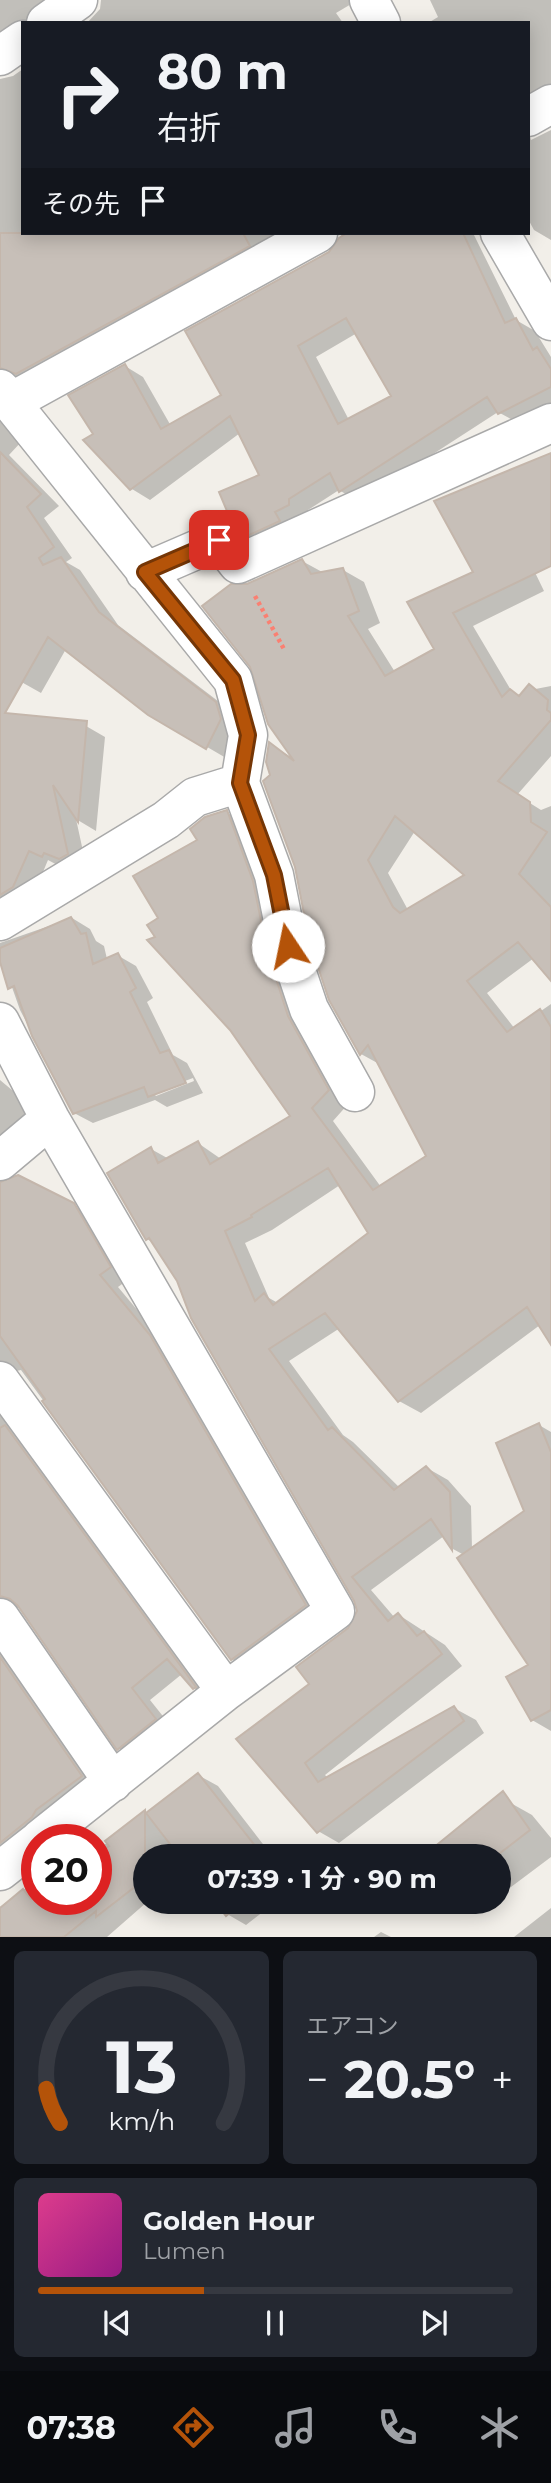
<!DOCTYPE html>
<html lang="ja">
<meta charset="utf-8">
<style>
:root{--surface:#171b24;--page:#242831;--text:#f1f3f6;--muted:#9ea1a6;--line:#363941;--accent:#b45309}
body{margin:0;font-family:Montserrat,"Noto Sans JP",sans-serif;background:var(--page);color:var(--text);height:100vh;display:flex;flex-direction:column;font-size:26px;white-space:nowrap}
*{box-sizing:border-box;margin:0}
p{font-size:23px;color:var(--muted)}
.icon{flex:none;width:38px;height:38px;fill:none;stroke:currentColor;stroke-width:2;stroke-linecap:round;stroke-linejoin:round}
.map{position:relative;height:1937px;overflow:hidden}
.side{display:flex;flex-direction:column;gap:14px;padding:14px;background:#0d0f14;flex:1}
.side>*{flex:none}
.hud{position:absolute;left:21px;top:21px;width:509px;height:214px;border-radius:0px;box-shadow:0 4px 18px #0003;background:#171b24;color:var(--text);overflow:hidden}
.speed{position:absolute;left:21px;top:1824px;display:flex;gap:14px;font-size:35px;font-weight:700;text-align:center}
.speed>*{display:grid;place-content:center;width:91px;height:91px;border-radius:50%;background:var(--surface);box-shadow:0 4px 18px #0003;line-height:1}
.speed .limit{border:10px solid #d22;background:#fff;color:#111}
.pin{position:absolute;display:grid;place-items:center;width:60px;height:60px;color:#fff;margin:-30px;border-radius:14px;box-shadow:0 4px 10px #0006}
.me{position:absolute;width:77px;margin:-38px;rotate:349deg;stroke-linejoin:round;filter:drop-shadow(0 0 5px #0008)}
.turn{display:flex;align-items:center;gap:24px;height:147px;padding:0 21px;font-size:32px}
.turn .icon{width:91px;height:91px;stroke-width:2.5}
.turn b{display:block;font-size:49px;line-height:60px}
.then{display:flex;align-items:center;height:66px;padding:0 21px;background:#0003;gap:14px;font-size:26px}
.big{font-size:52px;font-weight:700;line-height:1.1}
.side .widget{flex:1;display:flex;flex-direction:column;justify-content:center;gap:10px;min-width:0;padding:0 24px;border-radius:10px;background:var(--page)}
.side .dial{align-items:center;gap:0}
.dial svg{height:182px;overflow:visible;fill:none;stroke:var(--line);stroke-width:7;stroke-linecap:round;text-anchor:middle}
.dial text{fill:var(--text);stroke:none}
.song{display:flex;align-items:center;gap:21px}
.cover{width:84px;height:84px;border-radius:10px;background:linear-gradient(135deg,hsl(330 70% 55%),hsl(310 70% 35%))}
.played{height:7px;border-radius:4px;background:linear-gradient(90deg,var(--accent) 35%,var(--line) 35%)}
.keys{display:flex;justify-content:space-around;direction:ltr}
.heat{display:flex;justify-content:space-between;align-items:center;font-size:38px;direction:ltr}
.side .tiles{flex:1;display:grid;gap:14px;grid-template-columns:1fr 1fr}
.widget:last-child{grid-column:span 2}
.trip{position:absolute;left:133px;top:1844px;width:378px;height:70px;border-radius:35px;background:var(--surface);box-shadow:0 4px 18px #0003;font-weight:700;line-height:70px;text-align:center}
.dock{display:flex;height:112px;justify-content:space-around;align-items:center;background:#090b0e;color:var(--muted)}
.dock .icon{width:49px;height:49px}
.dock .current{color:var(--accent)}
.dock b{font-size:32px;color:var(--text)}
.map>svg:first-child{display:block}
</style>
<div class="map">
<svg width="551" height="1937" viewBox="0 0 551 1937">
<rect width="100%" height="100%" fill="#f2efe9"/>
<path fill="#0003" fill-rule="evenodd" d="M0 0H74L0 56Z
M101 0H358L336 13 343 23H87L100 9Z
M430 0H551V107L529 132 531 140 551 130V240L534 230 528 219V23H428L438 17Z
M23 69V233H311L0 390V79L13 76Z
M342 233H473L516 320 535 331 551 357V407L518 423 498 412 359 502 339 490 308 510V516L265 547 246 536 261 476 240 433 150 500 132 489 95 435 125 366 143 377 171 426 223 395 339 245ZM357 333 393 397 349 420 316 357Z
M0 410 22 441 9 455 59 506 44 518 72 558 66 562 80 570 118 625 235 714 226 758 149 713 66 649 41 693 0 670Z
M551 455V547L528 558 544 591 473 626 512 692 521 697 525 691 551 686V756L517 795 541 810 551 806V978L534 958 487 993 515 1029 551 1004V1341L540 1325 421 1413 399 1401 340 1328 289 1361 343 1435 353 1442 400 1488 427 1468 448 1480 471 1506 472 1549 526 1512 539 1425 551 1432V1731L532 1720 530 1666 464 1555 453 1549 444 1536 371 1590 395 1618 399 1615 445 1645 462 1666 325 1775 328 1778 454 1708 476 1720 484 1733 339 1843 318 1831 239 1739 312 1685 350 1629 359 1611 356 1600 178 1280 154 1243 147 1239 151 1149 169 1159 198 1143 221 1159 293 1116 160 919 200 841 226 812 248 824 349 1103 333 1121 381 1187 428 1157 381 1065 361 1054 331 999 272 776 270 745 295 759 247 586 302 561 324 573 343 570 364 582 380 623 368 629 395 672 436 649 409 603 475 573ZM415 831 467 875 408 910 388 873ZM340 1185 371 1233 278 1303 269 1298 245 1243 272 1230Z
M0 714 86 726 105 737 96 831 76 819 86 865 61 867 48 860 32 898 0 925Z
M72 918 90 929 96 941 104 946 107 959 117 955 136 966 153 998 147 1002 173 1055 187 1063 203 1093 167 1107 155 1100 93 1123 74 1113 20 1010 0 953V943ZM193 1078 194 1081 156 1096 153 1093Z
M0 1080 31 1106 0 1162Z
M0 1183 73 1205 93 1217 129 1279 118 1287 169 1348 325 1616 251 1670 232 1659 21 1370 7 1373 0 1382Z
M0 1403 214 1699 194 1688 182 1674 150 1700 174 1730 138 1759 118 1748 21 1607 8 1610 0 1619Z
M0 1640 100 1787 0 1851Z
M198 1775 218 1786 273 1857H145L147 1902 107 1937H0V1907L37 1880V1899H96V1851Z
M500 1797 532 1815 551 1838V1857L499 1896V1857H425Z
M218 1902H276L246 1925 227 1914Z
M475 1902H491L484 1907Z
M551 1908V1937H514Z
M381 1932 391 1937H374Z"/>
<path fill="#c7bfb8" stroke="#c4b6ab" stroke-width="2" fill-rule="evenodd" d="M0 233H243L250 246 16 374 0 368Z
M347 233H463L505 323 516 318 533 350 537 347 551 369V387L498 414 487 397 339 492 330 473 289 499V505L275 512 280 521 245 537 232 523 219 492 259 475 230 416 130 490 83 440 93 434 68 395 125 364 161 429 221 395 185 331 329 252 339 238ZM346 318 391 396 338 424 298 346Z
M0 452 41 494 27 507 54 547 39 558 43 565 61 557 99 612 216 702 221 719 206 749 148 715 48 637 5 713 87 721 78 822 53 785 68 854 59 859 44 853 42 857 29 851 13 887 0 895Z
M551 453V566L453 613 502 697 510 689 519 696 529 684 548 700 547 710 551 713V720L498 781 530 802 531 822 547 832 519 874 551 907V981L518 942 467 981 507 1032 540 1009 551 1027V1345L527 1307 398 1402 325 1313 269 1349 328 1430 332 1427 394 1490 426 1466 450 1492 452 1550 431 1519 352 1577 388 1621 398 1613 417 1636 424 1631 442 1654 305 1763 318 1782 454 1706 464 1721 317 1833 236 1739 309 1684 296 1667 348 1628 357 1611 354 1601 191 1318 177 1281 149 1238 146 1240 107 1173 151 1147 158 1163 198 1141 210 1164 290 1116 230 1030 147 940 155 937 147 925 158 918 133 876 197 840 190 829 205 817 227 810 253 881 267 950 288 1016 329 1090 312 1108 373 1190 426 1156 368 1045 360 1055 329 1000 309 940 295 867 263 781 270 775 266 762 269 742 294 761 268 724 250 667 202 606 231 584H247L302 559 311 574 343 568 359 611 348 616 385 676 434 649 407 602 473 572 434 501ZM395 816 464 875 400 913 393 907 368 860ZM328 1168 368 1233 273 1305 264 1293 255 1301 225 1231 252 1217 251 1215Z
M71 917 81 934 86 933 93 964 118 953 136 988 130 992 160 1053 169 1050 186 1083 148 1097 144 1087 73 1114 32 1036 14 986 8 989 0 962V948Z
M18 1175 74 1203 111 1267 100 1275 150 1335 306 1605 231 1660 42 1401 45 1399 0 1336V1182Z
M539 1423 551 1452V1710L531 1721 506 1677 528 1665 457 1558 524 1511 496 1443Z
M5 1425 196 1687 193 1689 167 1659 132 1688 156 1719 117 1750 18 1606 10 1599 0 1596V1428Z
M0 1657 82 1776 36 1810 32 1817 0 1843Z
M198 1773 264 1857H180L146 1813Z
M503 1791 530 1830 495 1857H422Z
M145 1810V1879L96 1917V1911L64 1937H0V1908L23 1889 31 1899H96V1856L109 1846 105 1841Z
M215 1902H243L226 1916Z"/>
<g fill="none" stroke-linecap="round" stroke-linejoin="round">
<defs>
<path id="minor" d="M369 0 381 23
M46 23 78 0
M0 56 23 40
M528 117 551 104
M500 233 551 321
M0 389 233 680 248 735 240 783 274 875 288 946 309 1009 355 1092
M11 402 318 233
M145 572 219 540 238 564 551 423
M0 921 166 820 195 797 240 783
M0 1022 50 1119 335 1611 226 1691 40 1839
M0 1161 50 1119
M0 1381 226 1691
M0 1618 113 1782
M0 1871 37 1842"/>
</defs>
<use href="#minor" stroke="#a9a9a9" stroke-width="41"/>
<path stroke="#fa8072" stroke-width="4.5" stroke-dasharray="3.5 3.5" stroke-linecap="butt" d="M255 596 285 651"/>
<use href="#minor" stroke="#fff" stroke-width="38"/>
</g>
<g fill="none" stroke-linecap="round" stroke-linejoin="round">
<defs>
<path id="route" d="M219 540 145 572 233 680 248 735 240 783 274 875 288 946"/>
</defs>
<use href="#route" stroke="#753606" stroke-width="18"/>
<use href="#route" stroke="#b45309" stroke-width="12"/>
</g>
</svg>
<div class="speed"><div class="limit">20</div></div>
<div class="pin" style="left:219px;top:540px;background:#d93025"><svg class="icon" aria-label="arrive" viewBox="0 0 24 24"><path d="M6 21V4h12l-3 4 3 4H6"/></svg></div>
<svg class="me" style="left:288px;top:946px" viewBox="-20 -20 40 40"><circle r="19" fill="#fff"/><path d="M0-13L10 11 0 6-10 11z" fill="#b45309"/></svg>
<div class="trip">07:39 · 1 分 · 90 m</div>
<div class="hud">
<div class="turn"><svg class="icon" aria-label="right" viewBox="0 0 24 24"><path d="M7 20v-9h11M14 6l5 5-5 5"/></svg><div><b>80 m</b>右折</div></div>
<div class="then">その先<svg class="icon" aria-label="arrive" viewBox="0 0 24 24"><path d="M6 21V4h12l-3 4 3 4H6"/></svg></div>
</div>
</div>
<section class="side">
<div class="tiles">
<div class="widget dial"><svg viewBox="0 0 100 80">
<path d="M14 69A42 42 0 1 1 86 69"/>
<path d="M14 69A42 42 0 0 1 8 54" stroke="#b45309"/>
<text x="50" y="56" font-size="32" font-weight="700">13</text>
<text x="50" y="72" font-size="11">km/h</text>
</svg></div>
<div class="widget"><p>エアコン</p>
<div class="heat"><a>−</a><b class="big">20.5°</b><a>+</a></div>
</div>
<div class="widget">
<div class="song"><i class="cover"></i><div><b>Golden Hour</b><p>Lumen</p></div></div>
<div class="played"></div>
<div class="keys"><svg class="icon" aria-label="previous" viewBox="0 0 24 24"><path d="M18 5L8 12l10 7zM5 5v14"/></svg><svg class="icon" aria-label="pause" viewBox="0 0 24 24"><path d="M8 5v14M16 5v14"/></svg><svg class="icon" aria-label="next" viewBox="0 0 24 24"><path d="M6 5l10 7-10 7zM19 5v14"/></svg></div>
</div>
</div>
</section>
<nav class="dock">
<b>07:38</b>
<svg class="icon current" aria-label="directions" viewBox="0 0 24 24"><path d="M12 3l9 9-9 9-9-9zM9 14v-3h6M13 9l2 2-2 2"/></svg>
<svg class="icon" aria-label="music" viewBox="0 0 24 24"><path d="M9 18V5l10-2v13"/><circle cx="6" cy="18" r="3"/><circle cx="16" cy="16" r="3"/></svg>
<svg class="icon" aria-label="phone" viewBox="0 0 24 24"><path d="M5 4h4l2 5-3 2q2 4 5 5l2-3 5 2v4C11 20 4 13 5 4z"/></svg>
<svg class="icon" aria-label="climate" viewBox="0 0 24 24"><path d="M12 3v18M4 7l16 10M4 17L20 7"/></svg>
</nav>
